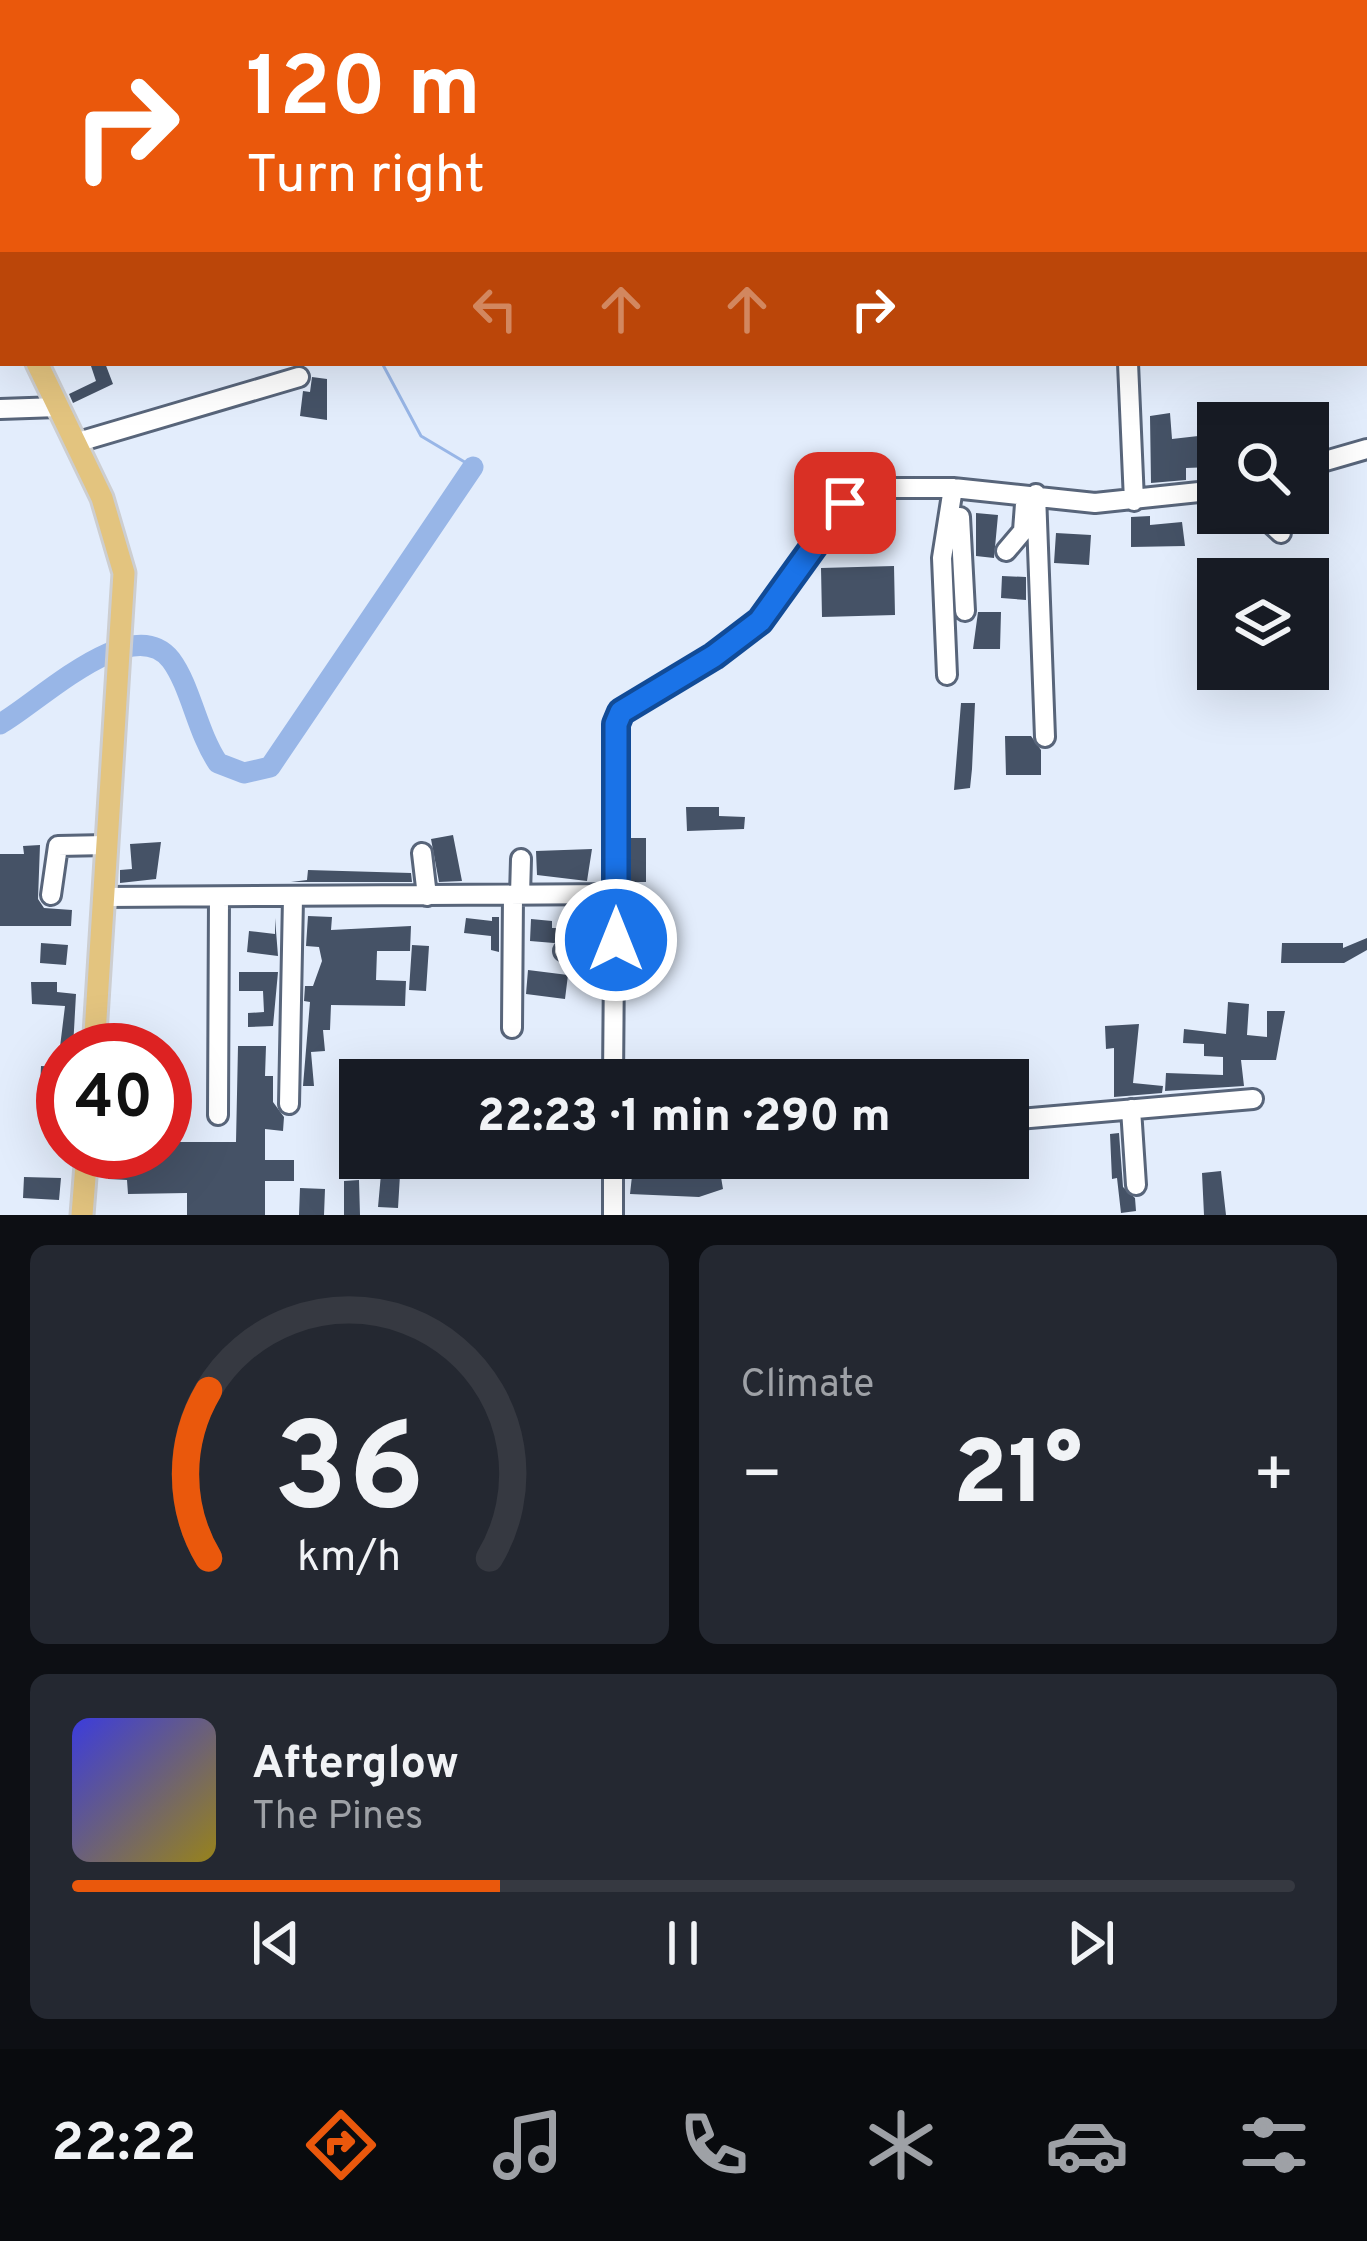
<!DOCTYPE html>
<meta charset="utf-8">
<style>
:root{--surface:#171b24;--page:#242831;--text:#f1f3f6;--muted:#9ea1a6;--line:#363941;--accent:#ea580c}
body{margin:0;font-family:Overpass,sans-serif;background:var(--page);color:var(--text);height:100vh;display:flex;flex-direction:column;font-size:45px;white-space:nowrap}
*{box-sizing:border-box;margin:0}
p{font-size:39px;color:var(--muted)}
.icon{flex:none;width:66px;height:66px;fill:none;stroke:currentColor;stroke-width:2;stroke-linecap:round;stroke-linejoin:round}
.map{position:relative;height:1215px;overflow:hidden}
.drawer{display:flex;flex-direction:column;gap:30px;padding:30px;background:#0d0f14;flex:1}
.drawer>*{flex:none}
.hud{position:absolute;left:0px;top:0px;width:1368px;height:366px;box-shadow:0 12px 48px #0002;background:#ea580c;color:#fff;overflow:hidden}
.buttons{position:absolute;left:1197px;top:402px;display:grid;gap:24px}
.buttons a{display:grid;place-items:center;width:132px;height:132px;border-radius:0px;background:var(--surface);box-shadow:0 12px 48px #0002;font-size:60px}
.speed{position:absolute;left:36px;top:1023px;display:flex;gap:24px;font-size:60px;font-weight:700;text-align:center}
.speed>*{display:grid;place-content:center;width:156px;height:156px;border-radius:50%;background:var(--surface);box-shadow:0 12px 48px #0002;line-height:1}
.speed .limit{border:18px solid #d22;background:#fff;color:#111}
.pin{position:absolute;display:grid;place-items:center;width:102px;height:102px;color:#fff;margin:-51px;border-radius:24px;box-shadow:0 6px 18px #0006}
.me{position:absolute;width:132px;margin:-66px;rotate:0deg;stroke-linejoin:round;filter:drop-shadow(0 0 9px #0008)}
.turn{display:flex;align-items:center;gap:42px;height:252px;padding:0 48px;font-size:54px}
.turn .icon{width:156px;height:156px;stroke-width:2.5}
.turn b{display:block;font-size:84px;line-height:102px}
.lanes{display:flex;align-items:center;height:114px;padding:0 48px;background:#0003;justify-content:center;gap:60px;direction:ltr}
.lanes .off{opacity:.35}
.big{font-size:90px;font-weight:800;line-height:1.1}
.drawer .widget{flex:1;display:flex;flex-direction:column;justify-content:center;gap:18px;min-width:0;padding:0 42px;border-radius:18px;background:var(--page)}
.drawer .dial{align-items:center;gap:0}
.dial svg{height:312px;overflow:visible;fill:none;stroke:var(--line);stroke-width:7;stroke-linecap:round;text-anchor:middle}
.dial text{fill:var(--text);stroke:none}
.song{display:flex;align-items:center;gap:36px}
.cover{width:144px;height:144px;border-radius:18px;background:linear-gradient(135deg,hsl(240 70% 55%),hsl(50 70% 35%))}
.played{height:12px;border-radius:6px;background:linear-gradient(90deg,var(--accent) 35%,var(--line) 35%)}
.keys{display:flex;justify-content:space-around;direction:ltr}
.heat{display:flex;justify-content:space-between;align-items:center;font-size:66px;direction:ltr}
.drawer .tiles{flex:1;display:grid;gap:30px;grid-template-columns:1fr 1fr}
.widget:last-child{grid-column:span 2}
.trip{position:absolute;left:339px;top:1059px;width:690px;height:120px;border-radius:0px;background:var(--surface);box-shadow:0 12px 48px #0002;font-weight:800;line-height:120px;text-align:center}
.tab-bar{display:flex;height:192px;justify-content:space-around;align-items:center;background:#090b0e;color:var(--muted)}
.tab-bar .icon{width:84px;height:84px}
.tab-bar .selected{color:var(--accent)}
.tab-bar b{font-size:54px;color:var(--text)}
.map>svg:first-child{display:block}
</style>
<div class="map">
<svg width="1367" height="1215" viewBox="0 0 1367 1215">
<rect width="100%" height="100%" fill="#e3edfc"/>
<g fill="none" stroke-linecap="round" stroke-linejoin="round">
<path stroke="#98b6e7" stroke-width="3" d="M396 3V0
M382 363 421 436 473 467"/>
<path stroke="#98b6e7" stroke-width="21" d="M0 724C38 703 132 610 171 660 191 687 197 732 218 763L244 773 270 767 473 467"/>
</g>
<path fill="#455266" d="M90 363H105L113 384 73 403 69 394 96 381Z
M312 377 327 379V420L300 416 303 391 310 392Z
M1170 413 1172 439 1207 435 1212 467 1186 468V480L1151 483 1150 416Z
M976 513 998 515 994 558 976 556Z
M1150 516V525L1182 522 1185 546 1131 547V517Z
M1056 533 1091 535 1089 565 1054 563Z
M894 566 895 615 822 617 821 568Z
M1002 576 1026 577V600L1001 598Z
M978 612H1001L1000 649H973Z
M961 703H975L972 769 970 788 954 790Z
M1005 736H1031L1041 750V775H1006Z
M686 807H719V816L745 817 744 829 687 831Z
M453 835 462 881 439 882 431 839Z
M629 838H646V882H628Z
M161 842 156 879 120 883V870L132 869 130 844Z
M40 845 38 899 44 908 72 910 71 926H0V854H24L23 846Z
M592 849 587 881 537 875 536 851Z
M308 870 411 873 412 882H291L307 880Z
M308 916 332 917 331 930 411 926 410 951H377L376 980 406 981 405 1006 331 1005 330 1030H323L325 1051 311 1052 314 1086H303L310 1002 304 1001 305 986H313L322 961 319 947 306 946Z
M492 917H499V952L491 950V936L464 933 466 918 492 921Z
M275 918 278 956 247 952 249 931 275 934Z
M531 919 552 921V928L601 929 554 943 530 941Z
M1367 938V950L1344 963H1281L1282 943H1343V948Z
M41 943 68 945 66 965 40 963Z
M412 945 429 946 426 991 409 990Z
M528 970 568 975 565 999 526 994Z
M239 972H278L273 1026 248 1027V1013L264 1012 263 991H239Z
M31 982H57V992L76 994 73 1048 60 1047 65 1006 32 1004Z
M1228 1002 1249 1004 1247 1035 1267 1037V1011H1285L1276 1060H1241L1244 1086 1165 1091 1166 1073 1223 1075V1057L1204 1056V1044L1183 1043 1184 1029 1226 1034Z
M1139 1024 1133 1083 1163 1086 1162 1093 1114 1097V1048L1106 1049 1105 1026Z
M238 1046H266L265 1076H273V1102L284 1117 283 1131 265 1129V1160H294V1181H265V1215H187V1193L128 1194 127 1180 108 1179V1152H165V1142H236Z
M41 1066 63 1067V1090L40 1088Z
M1119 1133 1123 1187 1135 1198 1136 1211 1121 1213 1117 1178 1112 1179 1110 1134Z
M364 1158H417L416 1176 400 1175 398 1208 378 1207 381 1174 365 1175Z
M634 1158H708V1173L720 1171 723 1189 699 1197 630 1194Z
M1221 1171 1226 1215H1204L1202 1173Z
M24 1177 61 1178 59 1200 23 1198Z
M359 1180 360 1215H344V1181Z
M300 1188 325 1189 324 1215H299Z"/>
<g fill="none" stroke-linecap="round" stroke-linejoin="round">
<defs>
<path id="minor" d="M766 0 790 3
M1127 0V3
M0 110H3
M1128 363 1134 501
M0 409 58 407
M75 443 299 377
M1308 466 1367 449
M1036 494 1045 737
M1259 513 1281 533
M960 517 965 611
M1006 551 1023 531 1025 504
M947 675 942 558 953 488
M422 853 427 896
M51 895 58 846 107 845
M520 895 521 859
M105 897 615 894
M564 951 616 940
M512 1028 513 895
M613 1080 616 724 621 712 714 656 760 621 845 503 867 488H953L1095 503 1218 490
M289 1104 293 898
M1131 1109 1136 1185
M218 1115 219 897
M1008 1120 1253 1099
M613 1158V1215"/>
<path id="major" d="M7 3 8 0
M0 79 3 48
M0 220 3 243
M37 363 102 498 124 573 94 1050
M82 1215 87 1152"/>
</defs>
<use href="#minor" stroke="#58657a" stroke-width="24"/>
<use href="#major" stroke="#cdced0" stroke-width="27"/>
<use href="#minor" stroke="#fff" stroke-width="18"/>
<use href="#major" stroke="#e3c47f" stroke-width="21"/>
</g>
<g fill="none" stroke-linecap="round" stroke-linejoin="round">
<defs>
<path id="route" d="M616 940V724L621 712 714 656 760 621 845 503"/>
</defs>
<use href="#route" stroke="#114b97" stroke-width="30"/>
<use href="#route" stroke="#1a73e8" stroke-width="21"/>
</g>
</svg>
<div class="buttons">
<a><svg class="icon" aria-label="search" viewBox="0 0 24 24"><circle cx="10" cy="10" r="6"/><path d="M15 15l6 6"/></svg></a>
<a><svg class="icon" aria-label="layers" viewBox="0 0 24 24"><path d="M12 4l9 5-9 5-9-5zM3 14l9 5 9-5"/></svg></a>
</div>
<div class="speed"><div class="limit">40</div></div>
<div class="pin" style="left:845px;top:503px;background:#d93025"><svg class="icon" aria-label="arrive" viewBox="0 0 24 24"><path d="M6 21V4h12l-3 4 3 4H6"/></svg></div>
<svg class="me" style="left:616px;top:940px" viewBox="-20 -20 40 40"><circle r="17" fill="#1a73e8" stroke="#fff" stroke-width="3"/><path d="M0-11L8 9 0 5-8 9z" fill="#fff"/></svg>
<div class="trip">22:23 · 1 min · 290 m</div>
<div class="hud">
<div class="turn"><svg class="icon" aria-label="right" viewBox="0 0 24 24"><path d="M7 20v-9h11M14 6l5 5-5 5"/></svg><div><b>120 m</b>Turn right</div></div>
<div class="lanes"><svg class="icon off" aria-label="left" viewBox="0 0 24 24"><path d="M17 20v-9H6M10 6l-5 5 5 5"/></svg><svg class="icon off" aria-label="ahead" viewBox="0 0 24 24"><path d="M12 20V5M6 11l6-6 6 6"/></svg><svg class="icon off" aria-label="ahead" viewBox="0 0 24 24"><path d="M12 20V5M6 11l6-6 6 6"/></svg><svg class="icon" aria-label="right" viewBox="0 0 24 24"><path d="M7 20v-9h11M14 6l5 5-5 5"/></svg></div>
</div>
</div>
<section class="drawer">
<div class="tiles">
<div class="widget dial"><svg viewBox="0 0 100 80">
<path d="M14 69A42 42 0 1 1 86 69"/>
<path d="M14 69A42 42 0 0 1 14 26" stroke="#ea580c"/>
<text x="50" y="56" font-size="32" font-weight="700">36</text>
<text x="50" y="72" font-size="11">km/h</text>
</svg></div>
<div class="widget"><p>Climate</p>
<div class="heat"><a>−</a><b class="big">21°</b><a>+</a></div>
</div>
<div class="widget">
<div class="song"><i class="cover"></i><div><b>Afterglow</b><p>The Pines</p></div></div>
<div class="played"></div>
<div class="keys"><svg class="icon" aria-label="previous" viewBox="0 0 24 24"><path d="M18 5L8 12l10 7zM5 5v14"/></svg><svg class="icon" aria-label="pause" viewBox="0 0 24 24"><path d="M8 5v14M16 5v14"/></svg><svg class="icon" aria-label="next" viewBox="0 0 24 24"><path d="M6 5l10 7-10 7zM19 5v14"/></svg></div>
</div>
</div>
</section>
<nav class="tab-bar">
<b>22:22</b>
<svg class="icon selected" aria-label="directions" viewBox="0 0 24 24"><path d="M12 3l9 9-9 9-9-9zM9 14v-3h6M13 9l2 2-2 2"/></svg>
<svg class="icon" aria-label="music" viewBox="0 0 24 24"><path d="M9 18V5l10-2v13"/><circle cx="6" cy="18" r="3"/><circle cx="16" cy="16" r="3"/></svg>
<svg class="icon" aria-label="phone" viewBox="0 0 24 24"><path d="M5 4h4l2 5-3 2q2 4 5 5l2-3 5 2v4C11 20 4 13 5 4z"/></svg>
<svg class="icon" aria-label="climate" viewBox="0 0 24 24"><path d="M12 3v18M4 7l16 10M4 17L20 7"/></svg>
<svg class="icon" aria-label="car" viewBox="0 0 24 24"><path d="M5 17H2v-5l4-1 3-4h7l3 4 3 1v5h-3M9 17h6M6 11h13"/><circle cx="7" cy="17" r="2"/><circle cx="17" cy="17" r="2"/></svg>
<svg class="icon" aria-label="filters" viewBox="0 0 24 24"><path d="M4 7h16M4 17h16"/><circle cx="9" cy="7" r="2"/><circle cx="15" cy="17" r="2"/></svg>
</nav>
